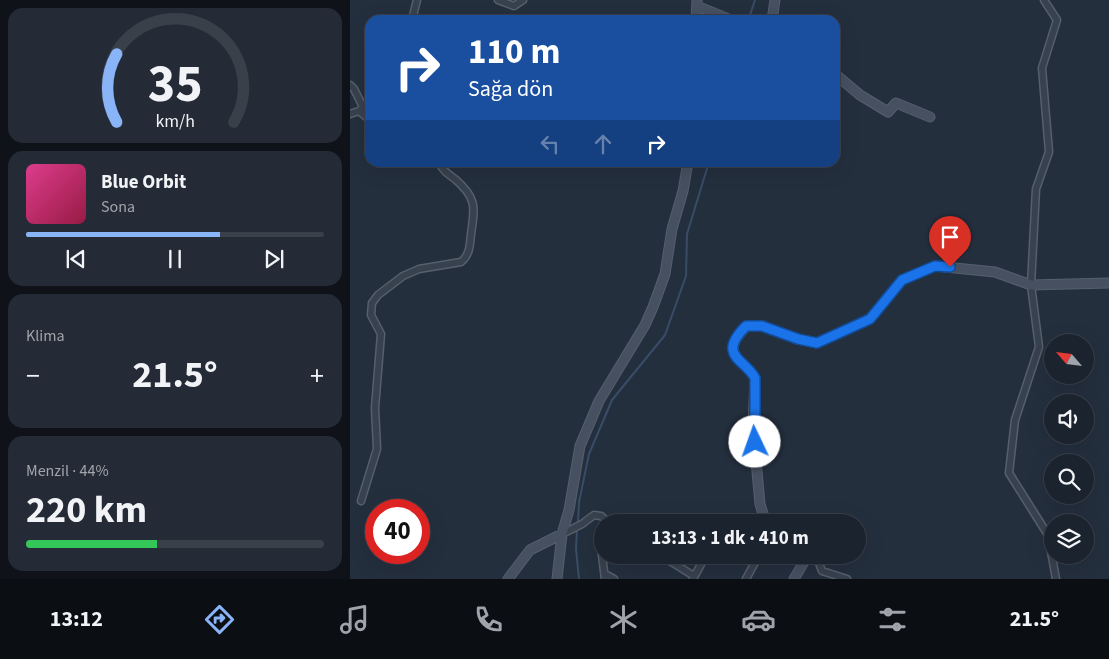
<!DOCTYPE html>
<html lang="tr">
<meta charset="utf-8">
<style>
:root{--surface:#1b232e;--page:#242b36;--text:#f1f3f6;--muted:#a0a4aa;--line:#39404a;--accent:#8ab4f8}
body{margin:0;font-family:"Source Sans 3",sans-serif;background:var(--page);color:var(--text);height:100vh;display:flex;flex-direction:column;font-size:19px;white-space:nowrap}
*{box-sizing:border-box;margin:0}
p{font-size:16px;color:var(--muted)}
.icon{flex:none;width:28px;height:28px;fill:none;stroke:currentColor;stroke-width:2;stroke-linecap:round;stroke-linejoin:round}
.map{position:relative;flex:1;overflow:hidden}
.details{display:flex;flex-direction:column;gap:8px;padding:8px;background:#0f1319;width:350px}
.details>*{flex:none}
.guide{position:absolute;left:15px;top:15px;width:475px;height:152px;border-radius:15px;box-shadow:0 5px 20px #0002,0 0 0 1px var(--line);background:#1a4fa0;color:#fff;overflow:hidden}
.needle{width:32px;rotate:298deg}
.controls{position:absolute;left:694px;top:334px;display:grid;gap:10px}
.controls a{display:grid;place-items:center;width:50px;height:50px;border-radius:50%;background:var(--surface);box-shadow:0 5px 20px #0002,0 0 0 1px var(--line);font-size:25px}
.speed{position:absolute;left:15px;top:499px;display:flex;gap:10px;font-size:25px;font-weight:700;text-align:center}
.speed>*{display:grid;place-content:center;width:65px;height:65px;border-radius:50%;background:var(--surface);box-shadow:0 5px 20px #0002,0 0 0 1px var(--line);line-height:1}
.speed .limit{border:8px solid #d22;background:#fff;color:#111}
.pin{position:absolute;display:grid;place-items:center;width:42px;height:42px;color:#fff;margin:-51px -21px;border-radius:50% 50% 50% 0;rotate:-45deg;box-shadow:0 0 5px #0007}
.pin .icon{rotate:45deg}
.me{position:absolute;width:55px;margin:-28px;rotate:357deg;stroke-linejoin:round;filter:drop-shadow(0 0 4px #0008)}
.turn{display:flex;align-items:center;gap:18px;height:105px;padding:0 20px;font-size:22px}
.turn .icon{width:65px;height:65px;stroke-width:2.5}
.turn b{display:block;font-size:35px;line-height:42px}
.lanes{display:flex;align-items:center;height:48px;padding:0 20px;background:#0003;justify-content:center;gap:25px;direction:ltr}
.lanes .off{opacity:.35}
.big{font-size:38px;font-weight:700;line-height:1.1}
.details .card{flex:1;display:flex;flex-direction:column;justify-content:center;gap:8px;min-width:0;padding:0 18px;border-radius:15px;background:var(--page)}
.details .dial{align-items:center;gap:0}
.dial svg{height:130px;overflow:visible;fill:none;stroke:var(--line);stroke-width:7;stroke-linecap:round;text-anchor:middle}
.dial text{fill:var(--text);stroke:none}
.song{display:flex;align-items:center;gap:15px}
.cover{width:60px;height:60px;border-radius:8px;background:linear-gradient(135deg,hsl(330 70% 55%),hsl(340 70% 35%))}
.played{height:5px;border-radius:2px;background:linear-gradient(90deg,var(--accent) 65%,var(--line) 65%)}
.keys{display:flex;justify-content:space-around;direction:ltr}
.heat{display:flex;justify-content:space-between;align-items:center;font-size:28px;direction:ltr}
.charge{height:8px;border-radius:4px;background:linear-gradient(90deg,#34c759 44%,var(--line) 0)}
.trip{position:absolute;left:244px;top:514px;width:272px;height:50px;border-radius:25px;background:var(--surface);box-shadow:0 5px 20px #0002,0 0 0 1px var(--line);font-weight:700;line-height:50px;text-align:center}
.menu{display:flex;height:80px;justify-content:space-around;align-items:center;background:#0b0e12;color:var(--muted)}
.menu .icon{width:35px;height:35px}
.menu .current{color:var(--accent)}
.menu b{font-size:22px;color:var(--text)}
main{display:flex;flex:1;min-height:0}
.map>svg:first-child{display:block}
</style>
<main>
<section class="details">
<div class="card dial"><svg viewBox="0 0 100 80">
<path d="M14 69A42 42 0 1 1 86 69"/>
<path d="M14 69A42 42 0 0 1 14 27" stroke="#8ab4f8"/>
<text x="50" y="56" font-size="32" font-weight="700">35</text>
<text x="50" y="72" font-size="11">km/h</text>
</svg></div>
<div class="card">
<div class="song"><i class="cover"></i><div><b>Blue Orbit</b><p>Sona</p></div></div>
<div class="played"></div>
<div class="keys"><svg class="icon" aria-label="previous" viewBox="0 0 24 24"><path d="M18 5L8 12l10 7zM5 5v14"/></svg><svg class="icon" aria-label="pause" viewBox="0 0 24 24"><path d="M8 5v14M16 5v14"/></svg><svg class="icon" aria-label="next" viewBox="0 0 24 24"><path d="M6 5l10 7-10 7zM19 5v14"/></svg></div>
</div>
<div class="card"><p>Klima</p>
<div class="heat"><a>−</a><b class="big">21.5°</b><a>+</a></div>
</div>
<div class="card"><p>Menzil · 44%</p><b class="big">220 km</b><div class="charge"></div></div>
</section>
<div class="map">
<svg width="759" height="579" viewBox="0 0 759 579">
<rect width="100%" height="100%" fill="#242f3e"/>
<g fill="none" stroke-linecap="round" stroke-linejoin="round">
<path stroke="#394c67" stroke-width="2" d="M399 18 405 0
M228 523 229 502 239 454 262 400 315 335 336 276 337 234 359 162
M227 528 226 549 229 579"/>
<defs>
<path id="street" d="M148 0 164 6 173 0
M694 0 707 20 692 68 699 152 686 189 681 285 689 347 665 420 659 473 698 535 706 579
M62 20 67 0
M0 85 4 89 13 107
M9 111 20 120
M0 114 9 111 20 101
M11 501 27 449 25 408 31 334 21 315 22 303 28 295 53 276 69 269 111 262C120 255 120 244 121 234 125 207 127 198 105 179 98 174 92 170 89 162
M252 528 250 540 255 579
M212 534 232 524 244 515 251 516 258 522
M310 555 344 576
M466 555 472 571 497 579
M255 574 264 579
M343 579 356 555
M396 579 409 555"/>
<path id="secondary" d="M347 6 381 20
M346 20 347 0
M422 20 425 0
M485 74 510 95 538 112 546 103 580 117
M422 522 414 517 410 504 403 428 405 378C395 359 366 356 397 326H412L447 339 467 343 520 319 552 280 585 266 645 272 681 285 759 283
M158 579 180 550 212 534
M207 579 212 534 219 510 230 446 249 401 295 325 303 307 315 274 322 229 333 191 338 162
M444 579 458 555"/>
</defs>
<use href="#street" stroke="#565f6c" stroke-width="9"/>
<use href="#secondary" stroke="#565f6c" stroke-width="11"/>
<use href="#street" stroke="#38414e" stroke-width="6"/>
<use href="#secondary" stroke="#465061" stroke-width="9"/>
</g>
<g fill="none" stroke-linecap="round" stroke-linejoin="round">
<defs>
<path id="route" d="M405 442V378C395 359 366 356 396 326H412L448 339 467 343 520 319 552 280 585 266 600 267"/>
</defs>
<use href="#route" stroke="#114b97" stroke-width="12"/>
<use href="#route" stroke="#1a73e8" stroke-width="9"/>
</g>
</svg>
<div class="controls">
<a><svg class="needle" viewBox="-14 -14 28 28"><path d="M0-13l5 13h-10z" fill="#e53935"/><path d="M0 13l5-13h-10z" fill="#a0a4aa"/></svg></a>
<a><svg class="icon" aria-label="sound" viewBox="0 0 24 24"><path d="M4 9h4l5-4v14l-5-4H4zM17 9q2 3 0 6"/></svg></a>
<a><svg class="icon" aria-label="search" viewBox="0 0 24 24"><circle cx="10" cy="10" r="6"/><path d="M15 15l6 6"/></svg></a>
<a><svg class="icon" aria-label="layers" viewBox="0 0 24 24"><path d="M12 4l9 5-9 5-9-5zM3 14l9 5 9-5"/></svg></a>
</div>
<div class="speed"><div class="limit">40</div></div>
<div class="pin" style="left:600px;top:267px;background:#d93025"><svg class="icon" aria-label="arrive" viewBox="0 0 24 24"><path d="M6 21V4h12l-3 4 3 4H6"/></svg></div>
<svg class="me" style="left:405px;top:442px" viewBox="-20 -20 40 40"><circle r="19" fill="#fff"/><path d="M0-13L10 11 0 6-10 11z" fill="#1a73e8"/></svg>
<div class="trip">13:13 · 1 dk · 410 m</div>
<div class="guide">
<div class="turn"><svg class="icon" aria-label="right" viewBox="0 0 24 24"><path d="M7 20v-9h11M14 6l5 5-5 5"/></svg><div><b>110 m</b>Sağa dön</div></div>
<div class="lanes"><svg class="icon off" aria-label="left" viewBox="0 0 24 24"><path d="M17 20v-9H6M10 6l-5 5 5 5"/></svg><svg class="icon off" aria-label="ahead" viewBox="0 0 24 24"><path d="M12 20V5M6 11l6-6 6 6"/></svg><svg class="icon" aria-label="right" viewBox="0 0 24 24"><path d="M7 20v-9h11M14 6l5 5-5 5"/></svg></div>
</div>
</div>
</main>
<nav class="menu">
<b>13:12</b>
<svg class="icon current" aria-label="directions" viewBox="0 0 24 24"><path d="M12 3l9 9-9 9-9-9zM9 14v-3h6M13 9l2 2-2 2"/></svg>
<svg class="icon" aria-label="music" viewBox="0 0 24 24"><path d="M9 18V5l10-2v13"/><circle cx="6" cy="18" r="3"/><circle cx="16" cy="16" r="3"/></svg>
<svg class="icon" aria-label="phone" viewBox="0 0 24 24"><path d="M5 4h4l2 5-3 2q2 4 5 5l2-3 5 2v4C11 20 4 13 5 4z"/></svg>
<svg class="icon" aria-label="climate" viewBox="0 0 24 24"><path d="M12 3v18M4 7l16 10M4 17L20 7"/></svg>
<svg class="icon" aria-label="car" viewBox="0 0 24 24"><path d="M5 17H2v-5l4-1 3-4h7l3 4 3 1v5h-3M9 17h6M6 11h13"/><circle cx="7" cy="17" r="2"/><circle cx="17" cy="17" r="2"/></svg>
<svg class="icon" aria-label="filters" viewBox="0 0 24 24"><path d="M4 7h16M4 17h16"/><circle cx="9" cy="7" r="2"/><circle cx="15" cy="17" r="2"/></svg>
<b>21.5°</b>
</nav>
